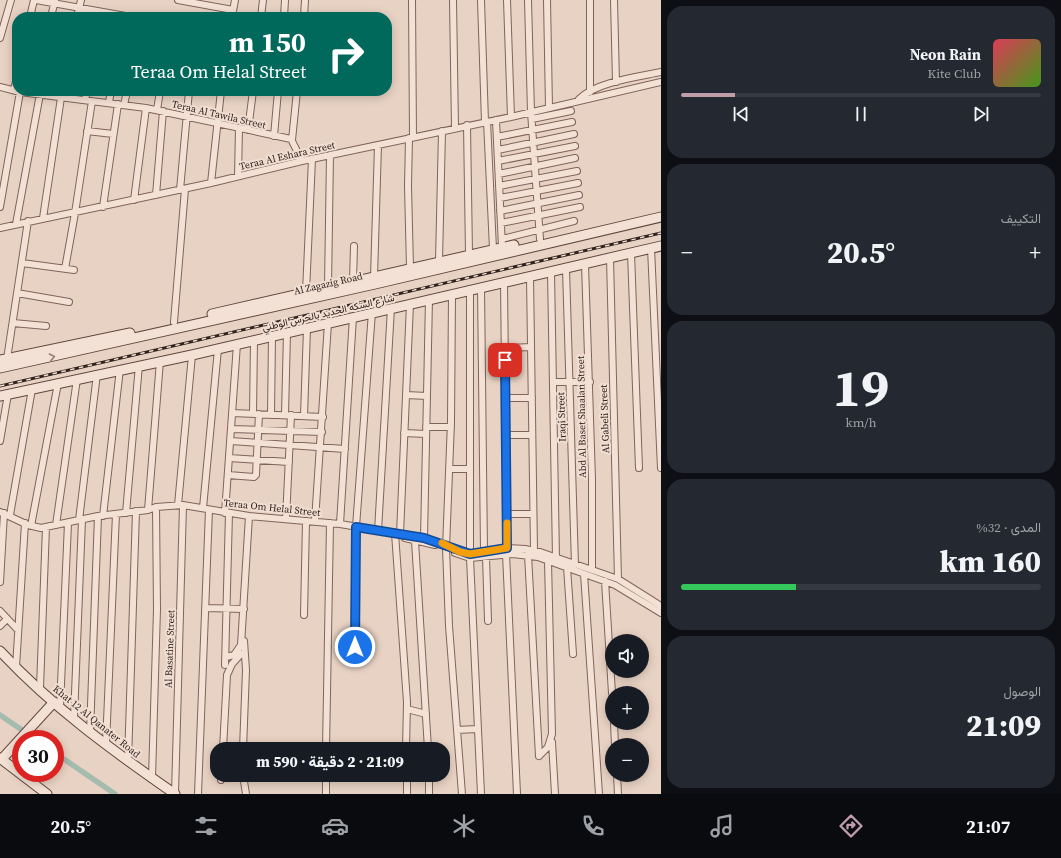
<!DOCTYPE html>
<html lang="ar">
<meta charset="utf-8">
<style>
:root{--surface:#171b24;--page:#242831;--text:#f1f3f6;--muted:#9ea1a6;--line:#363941;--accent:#c19daa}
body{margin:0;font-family:"Source Serif 4",Vazirmatn,serif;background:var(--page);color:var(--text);direction:rtl;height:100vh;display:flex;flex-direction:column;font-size:15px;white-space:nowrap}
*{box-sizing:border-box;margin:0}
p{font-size:13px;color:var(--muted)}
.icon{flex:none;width:22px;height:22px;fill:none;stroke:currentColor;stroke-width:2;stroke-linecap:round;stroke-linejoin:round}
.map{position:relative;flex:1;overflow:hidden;direction:ltr}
.details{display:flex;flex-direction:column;gap:6px;padding:6px;background:#0d0f14;width:400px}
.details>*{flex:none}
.top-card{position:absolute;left:12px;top:12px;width:380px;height:84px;border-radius:16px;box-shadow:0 2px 10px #0003;direction:rtl;background:#00695c;color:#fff;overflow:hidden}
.tools{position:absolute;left:605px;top:634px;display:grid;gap:8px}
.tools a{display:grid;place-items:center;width:44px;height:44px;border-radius:50%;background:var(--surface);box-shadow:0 2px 10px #0003;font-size:20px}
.speed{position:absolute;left:12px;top:730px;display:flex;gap:8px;font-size:20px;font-weight:700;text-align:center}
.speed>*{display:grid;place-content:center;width:52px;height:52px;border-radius:50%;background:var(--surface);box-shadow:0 2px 10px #0003;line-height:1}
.speed .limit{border:6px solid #d22;background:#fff;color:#111}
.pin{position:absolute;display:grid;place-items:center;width:34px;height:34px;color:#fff;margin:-17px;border-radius:8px;box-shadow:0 2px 6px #0006}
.me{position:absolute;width:44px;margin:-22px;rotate:0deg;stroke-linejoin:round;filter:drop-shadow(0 0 3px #0008)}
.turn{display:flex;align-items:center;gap:14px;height:84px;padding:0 20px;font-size:18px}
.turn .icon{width:52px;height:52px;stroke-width:2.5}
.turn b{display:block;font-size:28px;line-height:34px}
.big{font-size:30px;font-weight:800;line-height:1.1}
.details .widget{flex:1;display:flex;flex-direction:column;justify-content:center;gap:6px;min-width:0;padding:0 14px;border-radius:16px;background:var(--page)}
.details .dial{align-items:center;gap:0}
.dial b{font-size:52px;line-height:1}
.song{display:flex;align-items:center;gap:12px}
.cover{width:48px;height:48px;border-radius:6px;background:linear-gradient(135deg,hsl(350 70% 55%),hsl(100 70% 35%))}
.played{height:4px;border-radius:2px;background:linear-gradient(90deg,var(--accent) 15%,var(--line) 15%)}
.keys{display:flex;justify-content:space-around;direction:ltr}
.heat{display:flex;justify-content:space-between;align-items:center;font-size:22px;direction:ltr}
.charge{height:6px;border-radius:3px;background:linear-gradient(90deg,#34c759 32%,var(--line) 0)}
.trip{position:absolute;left:210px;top:742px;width:240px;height:40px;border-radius:16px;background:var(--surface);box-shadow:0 2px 10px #0003;font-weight:800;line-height:40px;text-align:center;direction:rtl}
.tab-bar{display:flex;height:64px;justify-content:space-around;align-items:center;background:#090b0e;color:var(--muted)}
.tab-bar .icon{width:28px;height:28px}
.tab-bar .selected{color:var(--accent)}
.tab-bar b{font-size:18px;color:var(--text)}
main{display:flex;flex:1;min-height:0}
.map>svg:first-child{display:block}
</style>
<main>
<section class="details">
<div class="widget">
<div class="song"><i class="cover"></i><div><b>Neon Rain</b><p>Kite Club</p></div></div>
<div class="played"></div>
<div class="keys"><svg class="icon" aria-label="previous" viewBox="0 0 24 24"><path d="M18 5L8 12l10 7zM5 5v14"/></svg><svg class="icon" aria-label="pause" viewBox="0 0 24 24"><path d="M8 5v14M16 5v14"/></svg><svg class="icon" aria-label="next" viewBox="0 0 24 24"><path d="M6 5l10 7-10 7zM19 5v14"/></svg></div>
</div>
<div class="widget"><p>التكييف</p>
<div class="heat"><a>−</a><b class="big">20.5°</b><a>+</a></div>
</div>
<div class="widget dial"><b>19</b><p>km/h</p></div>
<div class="widget"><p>المدى · 32%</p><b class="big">160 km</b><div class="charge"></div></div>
<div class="widget"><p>الوصول</p><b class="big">21:09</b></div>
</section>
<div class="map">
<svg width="661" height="794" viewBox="0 0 661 794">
<rect width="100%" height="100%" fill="#e8d2c3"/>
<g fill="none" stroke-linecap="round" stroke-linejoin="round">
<path stroke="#a5bbae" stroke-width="5.5" d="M0 715 35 739
M55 753 115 794"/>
<defs>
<path id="street" d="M36 0 131 17
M178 0 233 10
M412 0 413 137
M453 0 455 128
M481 0 485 122
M507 0 511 117
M528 0 531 112 540 239
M547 0 549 107
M590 0V92
M614 0 616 82
M30 17 34 0
M51 17 55 0
M77 17 81 0
M232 17 235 0
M261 17 263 0
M284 17 285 0
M304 17 305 0
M0 38 11 0
M0 87 20 92 146 108 291 139 302 161
M14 90 17 76
M579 99C596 82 637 77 661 72
M85 100 87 91
M109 102 111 91
M124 105 127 91
M157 110 160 91
M532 119 571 111
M496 120 502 247
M487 121 493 249
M467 125 469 254
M248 130 253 91
M87 131 113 134
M274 136 278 91
M497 137 572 122
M409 138 408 186 410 268
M292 140 297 91
M498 150 574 134
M498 161 575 146
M499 174 575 158
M238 176 239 128
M211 183 221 91
M499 186 577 171
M180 190 189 91
M156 195 163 111
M500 198 578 183
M134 200 146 108
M0 207 20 92
M103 207 118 104
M500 211 579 195
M43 218 62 91
M501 223 580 207
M16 224 40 94
M0 228 211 183 302 161 511 117 661 82
M502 239 574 221
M651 248 661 468
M631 253 639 468
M610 258 618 579
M439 261 442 131
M22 263 74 270
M585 264 592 479V570
M65 269 75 213 92 101
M566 269 575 565
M551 272 556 558
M374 277 378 145
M530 277 534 550
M353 282 354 246
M504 282 507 551
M328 287 330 155
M481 287 484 552
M470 289V558L481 794
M306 292 312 159
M17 293 69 302
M452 294 451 422 446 548 449 626 462 794
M174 322 185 189
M13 323 46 326
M505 348 531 347
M7 359 28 221
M553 382H590
M406 395 427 396
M506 398H532
M232 413 323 417
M253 414 254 340
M271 415 272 336
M285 415 287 332
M304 416 307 328
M426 427H451
M232 429 322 432
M404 433 426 434
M507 435H532
M0 441 8 394
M231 441 345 449
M229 458 289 462
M449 469H470
M228 475 254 477 256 475 259 414
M178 505 192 355
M203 508 218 349
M148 510 160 361
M0 512 28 525 41 528 98 516 148 510 156 507 183 505 249 516 340 524 424 538 470 554 507 548 525 549 540 552 618 579 661 606
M126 513 139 365
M225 513 237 344
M507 514H533
M10 515 32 389
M103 516 120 369
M286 519 291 415
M79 520 97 374
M315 521 328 323
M340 524 353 317
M56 525 77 379
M31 526 58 383
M378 531 391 308
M395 533 407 702 406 749
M400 534 410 304
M405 538 435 545
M424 538 429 299
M415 541 428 749
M455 553 470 558 513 554 538 557 615 585 661 613
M506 554 517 794
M528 555 539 756
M486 557 488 621
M567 567 573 654
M584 574 599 794
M605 581 612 693
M0 582 4 513
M206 608 244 609
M0 611 18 630
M304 615 306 521
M0 626 6 620
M355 647 356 527 372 312
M226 657 234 655 241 645 249 516
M225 665 229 513
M16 667 25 523
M40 688 46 527
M60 707 68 523
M407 709 426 714
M74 718 82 520
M614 723 615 745
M457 730 477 729
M90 732 98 516
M552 742 555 794
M106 744 116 514
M223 749 227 675 232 664 241 654
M243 749 246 670 244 641
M326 749 330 523
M539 756 548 747 552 734 548 561
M128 761 136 511
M243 775 246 794
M407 775V794
M429 775V794
M617 775 618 794
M152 778 157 609 156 507
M221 780 222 775
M175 794 183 505
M198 794 209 510
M326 794V775"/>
<path id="secondary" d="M212 314 514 245
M0 360 130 333
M0 368 375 284 661 217
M0 396 192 355 661 246
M0 651C51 706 113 751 175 794
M0 758 47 794
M2 759 54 702"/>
</defs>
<use href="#street" stroke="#80645c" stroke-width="8"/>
<use href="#secondary" stroke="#62463f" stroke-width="11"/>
<use href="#street" stroke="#f4e1d5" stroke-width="6"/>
<use href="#secondary" stroke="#f4e1d5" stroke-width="9"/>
<defs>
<path id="rail" d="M0 386 661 233"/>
</defs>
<use href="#rail" stroke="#32221e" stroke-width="3"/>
<use href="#rail" stroke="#f0ded2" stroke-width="1.5" stroke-dasharray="4.5" stroke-linecap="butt"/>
</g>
<defs><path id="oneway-chevron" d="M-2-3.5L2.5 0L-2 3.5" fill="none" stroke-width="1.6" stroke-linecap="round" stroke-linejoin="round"/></defs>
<use stroke="#93827a" href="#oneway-chevron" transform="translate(52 357) rotate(-12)"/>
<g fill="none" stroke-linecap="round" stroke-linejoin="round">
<defs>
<path id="route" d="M355 647 356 527 424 538 470 554 507 548 505 360"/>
</defs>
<use href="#route" stroke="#114b97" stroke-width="10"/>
<use href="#route" stroke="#1a73e8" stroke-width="7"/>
<path stroke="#f59e0b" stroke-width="7" d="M442 543 460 552 470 554 507 548V523"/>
</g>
<g text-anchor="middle" stroke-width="4" stroke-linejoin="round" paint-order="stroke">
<g font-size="10" fill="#32221e" stroke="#f0ded2">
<text transform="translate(219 114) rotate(13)" y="4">Teraa Al Tawila Street</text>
<text transform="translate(287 155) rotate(-13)" y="4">Teraa Al Eshara Street</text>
<text transform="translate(328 283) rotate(-13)" y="4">Al Zagazig Road</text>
<text transform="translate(328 312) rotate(-13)" y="4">شارع السكه الحديد بالحرس الوطني</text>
<text transform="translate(561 417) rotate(-92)" y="4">Iraqi Street</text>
<text transform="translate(581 417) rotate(-91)" y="4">Abd Al Baset Shaalan Street</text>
<text transform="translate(604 419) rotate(-92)" y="4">Al Gabeli Street</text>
<text transform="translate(272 507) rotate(6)" y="4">Teraa Om Helal Street</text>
<text transform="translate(169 649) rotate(-88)" y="4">Al Basatine Street</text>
<text transform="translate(97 721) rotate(39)" y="4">Khat 12 Al Qanater Road</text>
</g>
</g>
</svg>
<div class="tools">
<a><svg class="icon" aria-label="sound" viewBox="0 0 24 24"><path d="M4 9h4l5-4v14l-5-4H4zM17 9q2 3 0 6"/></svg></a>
<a>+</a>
<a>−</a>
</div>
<div class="speed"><div class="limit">30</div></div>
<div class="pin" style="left:505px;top:360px;background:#d93025"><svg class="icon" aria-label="arrive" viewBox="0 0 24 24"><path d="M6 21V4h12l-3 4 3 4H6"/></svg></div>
<svg class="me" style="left:355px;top:647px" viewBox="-20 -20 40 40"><circle r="17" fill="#1a73e8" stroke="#fff" stroke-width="3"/><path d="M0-11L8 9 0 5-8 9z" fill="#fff"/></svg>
<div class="trip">21:09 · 2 دقيقة · 590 m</div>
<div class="top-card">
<div class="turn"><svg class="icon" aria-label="right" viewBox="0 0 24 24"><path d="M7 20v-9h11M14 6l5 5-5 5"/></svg><div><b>150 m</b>Teraa Om Helal Street</div></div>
</div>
</div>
</main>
<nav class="tab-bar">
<b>21:07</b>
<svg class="icon selected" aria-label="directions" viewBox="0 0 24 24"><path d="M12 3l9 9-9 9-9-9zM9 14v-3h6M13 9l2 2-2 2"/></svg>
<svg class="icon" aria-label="music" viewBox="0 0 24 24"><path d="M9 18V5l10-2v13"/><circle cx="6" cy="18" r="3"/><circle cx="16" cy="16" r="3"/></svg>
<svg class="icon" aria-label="phone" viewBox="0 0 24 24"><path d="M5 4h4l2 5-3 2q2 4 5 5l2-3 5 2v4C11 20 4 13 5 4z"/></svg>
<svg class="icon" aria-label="climate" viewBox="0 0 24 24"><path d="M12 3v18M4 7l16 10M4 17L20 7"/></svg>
<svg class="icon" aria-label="car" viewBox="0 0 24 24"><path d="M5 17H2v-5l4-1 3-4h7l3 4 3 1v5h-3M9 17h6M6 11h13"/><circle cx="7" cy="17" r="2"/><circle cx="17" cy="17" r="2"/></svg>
<svg class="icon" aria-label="filters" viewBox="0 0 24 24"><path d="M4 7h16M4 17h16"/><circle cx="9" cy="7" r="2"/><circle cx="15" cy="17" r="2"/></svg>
<b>20.5°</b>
</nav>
